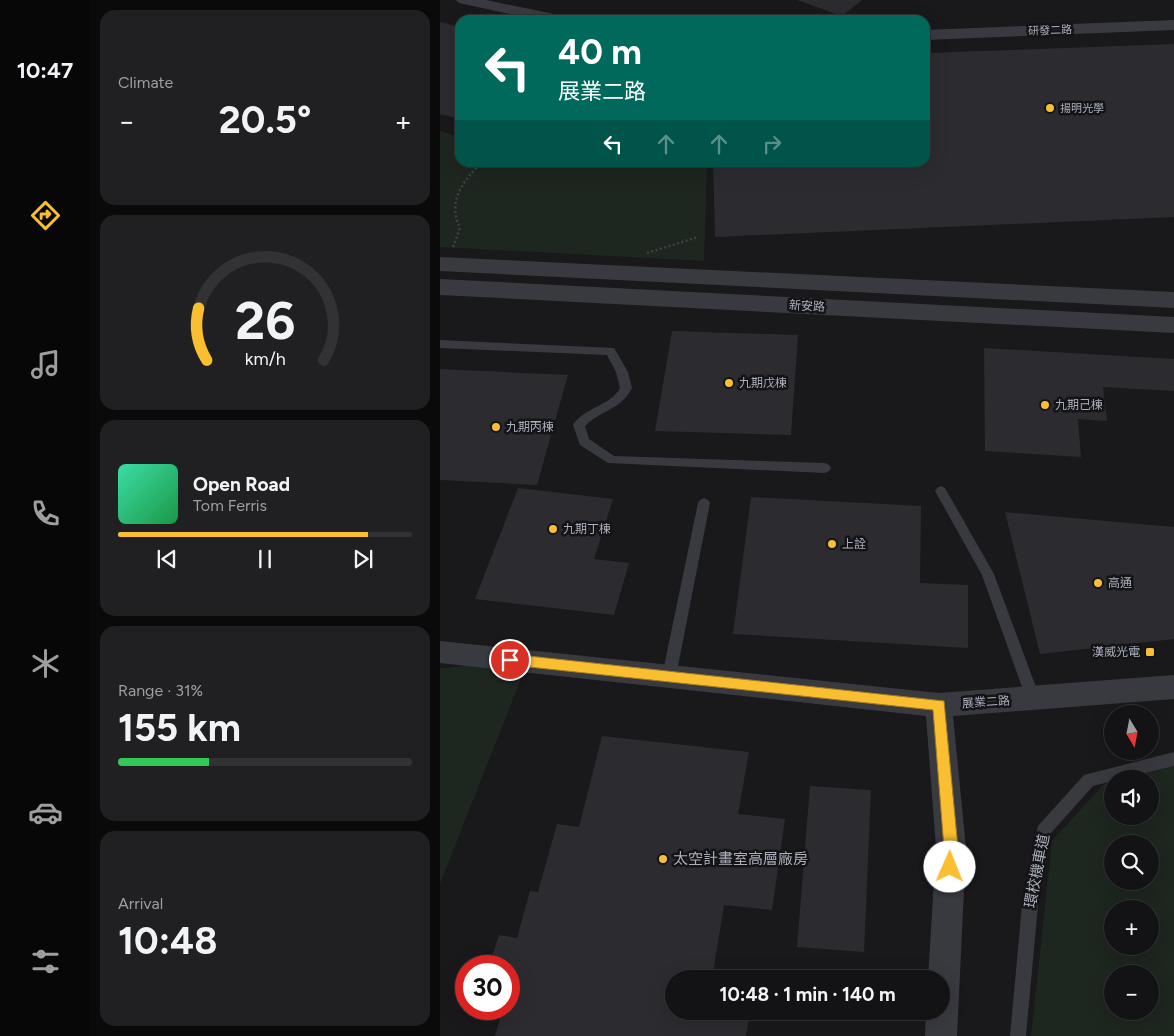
<!DOCTYPE html>
<meta charset="utf-8">
<style>
:root{--surface:#131214;--page:#202022;--text:#f1f3f6;--muted:#9d9ea0;--line:#323234;--accent:#fabe31}
body{margin:0;font-family:Figtree,"Noto Sans TC",sans-serif;background:var(--page);color:var(--text);height:100vh;display:flex;flex-direction:column;font-size:19px;white-space:nowrap}
*{box-sizing:border-box;margin:0}
p{font-size:16px;color:var(--muted)}
.icon{flex:none;width:28px;height:28px;fill:none;stroke:currentColor;stroke-width:2;stroke-linecap:round;stroke-linejoin:round}
.map{position:relative;flex:1;overflow:hidden}
.panel{display:flex;flex-direction:column;gap:10px;padding:10px;background:#0a0a0b;width:350px}
.panel>*{flex:none}
.top-card{position:absolute;left:15px;top:15px;width:475px;height:152px;border-radius:15px;box-shadow:0 5px 20px #0002,0 0 0 1px var(--line);background:#00695c;color:#fff;overflow:hidden}
.needle{width:32px;rotate:170deg}
.controls{position:absolute;left:664px;top:705px;display:grid;gap:10px}
.controls a{display:grid;place-items:center;width:55px;height:55px;border-radius:50%;background:var(--surface);box-shadow:0 5px 20px #0002,0 0 0 1px var(--line);font-size:25px}
.speed{position:absolute;left:15px;top:955px;display:flex;gap:10px;font-size:25px;font-weight:700;text-align:center}
.speed>*{display:grid;place-content:center;width:65px;height:65px;border-radius:50%;background:var(--surface);box-shadow:0 5px 20px #0002,0 0 0 1px var(--line);line-height:1}
.speed .limit{border:8px solid #d22;background:#fff;color:#111}
.pin{position:absolute;display:grid;place-items:center;width:42px;height:42px;color:#fff;margin:-21px;border:2px solid #fff;border-radius:50%;box-shadow:0 1px 5px #0007}
.me{position:absolute;width:55px;margin:-28px;rotate:1deg;stroke-linejoin:round;filter:drop-shadow(0 0 4px #0008)}
.turn{display:flex;align-items:center;gap:18px;height:105px;padding:0 20px;font-size:22px}
.turn .icon{width:65px;height:65px;stroke-width:2.5}
.turn b{display:block;font-size:35px;line-height:42px}
.lanes{display:flex;align-items:center;height:48px;padding:0 20px;background:#0003;justify-content:center;gap:25px;direction:ltr}
.lanes .off{opacity:.35}
.big{font-size:38px;font-weight:700;line-height:1.1}
.panel .widget{flex:1;display:flex;flex-direction:column;justify-content:center;gap:8px;min-width:0;padding:0 18px;border-radius:15px;background:var(--page)}
.panel .dial{align-items:center;gap:0}
.dial svg{height:130px;overflow:visible;fill:none;stroke:var(--line);stroke-width:7;stroke-linecap:round;text-anchor:middle}
.dial text{fill:var(--text);stroke:none}
.song{display:flex;align-items:center;gap:15px}
.cover{width:60px;height:60px;border-radius:8px;background:linear-gradient(135deg,hsl(160 70% 55%),hsl(140 70% 35%))}
.played{height:5px;border-radius:2px;background:linear-gradient(90deg,var(--accent) 85%,var(--line) 85%)}
.keys{display:flex;justify-content:space-around;direction:ltr}
.heat{display:flex;justify-content:space-between;align-items:center;font-size:28px;direction:ltr}
.charge{height:8px;border-radius:4px;background:linear-gradient(90deg,#34c759 31%,var(--line) 0)}
.trip{position:absolute;left:225px;top:970px;width:285px;height:50px;border-radius:25px;background:var(--surface);box-shadow:0 5px 20px #0002,0 0 0 1px var(--line);font-weight:700;line-height:50px;text-align:center}
main{display:flex;flex:1;min-height:0}
.menu{display:flex;flex-direction:column;width:90px;justify-content:space-around;align-items:center;background:#080708;color:var(--muted)}
.menu .icon{width:35px;height:35px}
.menu .on{color:var(--accent)}
.menu b{font-size:22px;color:var(--text)}
.map>svg:first-child{display:block}
</style>
<main>
<nav class="menu">
<b>10:47</b>
<svg class="icon on" aria-label="directions" viewBox="0 0 24 24"><path d="M12 3l9 9-9 9-9-9zM9 14v-3h6M13 9l2 2-2 2"/></svg>
<svg class="icon" aria-label="music" viewBox="0 0 24 24"><path d="M9 18V5l10-2v13"/><circle cx="6" cy="18" r="3"/><circle cx="16" cy="16" r="3"/></svg>
<svg class="icon" aria-label="phone" viewBox="0 0 24 24"><path d="M5 4h4l2 5-3 2q2 4 5 5l2-3 5 2v4C11 20 4 13 5 4z"/></svg>
<svg class="icon" aria-label="climate" viewBox="0 0 24 24"><path d="M12 3v18M4 7l16 10M4 17L20 7"/></svg>
<svg class="icon" aria-label="car" viewBox="0 0 24 24"><path d="M5 17H2v-5l4-1 3-4h7l3 4 3 1v5h-3M9 17h6M6 11h13"/><circle cx="7" cy="17" r="2"/><circle cx="17" cy="17" r="2"/></svg>
<svg class="icon" aria-label="filters" viewBox="0 0 24 24"><path d="M4 7h16M4 17h16"/><circle cx="9" cy="7" r="2"/><circle cx="15" cy="17" r="2"/></svg>
</nav>
<section class="panel">
<div class="widget"><p>Climate</p>
<div class="heat"><a>−</a><b class="big">20.5°</b><a>+</a></div>
</div>
<div class="widget dial"><svg viewBox="0 0 100 80">
<path d="M14 69A42 42 0 1 1 86 69"/>
<path d="M14 69A42 42 0 0 1 9 37" stroke="#fabe31"/>
<text x="50" y="56" font-size="32" font-weight="700">26</text>
<text x="50" y="72" font-size="11">km/h</text>
</svg></div>
<div class="widget">
<div class="song"><i class="cover"></i><div><b>Open Road</b><p>Tom Ferris</p></div></div>
<div class="played"></div>
<div class="keys"><svg class="icon" aria-label="previous" viewBox="0 0 24 24"><path d="M18 5L8 12l10 7zM5 5v14"/></svg><svg class="icon" aria-label="pause" viewBox="0 0 24 24"><path d="M8 5v14M16 5v14"/></svg><svg class="icon" aria-label="next" viewBox="0 0 24 24"><path d="M6 5l10 7-10 7zM19 5v14"/></svg></div>
</div>
<div class="widget"><p>Range · 31%</p><b class="big">155 km</b><div class="charge"></div></div>
<div class="widget"><p>Arrival</p><b class="big">10:48</b></div>
</section>
<div class="map">
<svg width="734" height="1036" viewBox="0 0 734 1036">
<rect width="100%" height="100%" fill="#19181b"/>
<path fill="#1e2620" fill-rule="evenodd" d="M0 131 20 137V162L267 163 264 261 0 247Z
M88 661 0 884V668Z
M734 766V1036H591L612 841 664 784 672 782V816H710V779H686ZM672 844H710V881H672ZM672 909H710V946H672ZM672 974H710V1011H672Z"/>
<path fill="#2c2b2f" d="M357 0H422L402 16Z
M0 22 20 27V119L0 114Z
M734 44V217L275 237 273 162H485V53Z
M232 331 358 335 351 435 215 431Z
M544 348 734 359V391L663 387 667 421 638 419 641 457 545 451Z
M0 369 128 375 97 485 0 480Z
M78 488 173 499 154 559 189 563 174 615 35 599Z
M311 497 481 506 480 583 528 585V648L293 634Z
M565 512 734 527V639L600 654Z
M162 736 309 752 298 814 345 819 332 910 284 905 272 979H234V1011H266V1013L309 1019 306 1036H55L63 1009H69V966H49L59 935 77 938 90 891 98 892 117 824 139 827Z
M370 786 431 790 424 952 357 947Z"/>
<g fill="none" stroke-linecap="round" stroke-linejoin="round">
<path stroke="#3f4147" stroke-width="2.5" stroke-dasharray="2 2.5" stroke-linecap="butt" d="M13 247 20 228C7 201 23 181 42 162
M207 253 258 237"/>
<path fill="#393a40" fill-rule="evenodd" d="M0 340 174 348 188 372 192 388C180 411 162 409 145 426L149 439 174 456 385 463 389 465 391 468 389 471 385 473 168 463 140 445 133 425C144 407 171 406 180 388L176 372 167 355 0 348Z
M501 486 505 488 554 574 600 698 598 702 593 704 588 702 586 698 542 575 495 491 497 488Z
M264 498 268 500 270 503 236 676 234 680 229 682 224 680 222 676 258 503 260 500Z
M734 752V766L681 779H672V781L653 786 610 834 598 905 586 1036H570L582 905 598 826 644 775Z"/>
<path fill="#393a40" fill-rule="evenodd" d="M16 0H46L119 15 125 17 127 20H97L19 3Z
M734 20V30L485 40V30Z
M0 641 499 693 734 675V699L513 716 526 848 517 1036H485L486 1011H501V979H488L496 848 486 716 0 663Z"/>
<path fill="#393a40" fill-rule="evenodd" d="M0 257 734 292V308L0 271Z
M0 279 734 317V333L0 295Z"/>
</g>
<path fill="#fabe31" stroke="#a27c20" d="M70 654 504 701 518 848 515 872 510 874 505 872 503 867 504 848 493 710 70 665 66 663 64 660 66 656Z"/>
<g fill="#fabe31" stroke="#141316" stroke-width="2">
<circle cx="610" cy="108" r="5"/>
<circle cx="289" cy="383" r="5"/>
<circle cx="605" cy="405" r="5"/>
<circle cx="56" cy="427" r="5"/>
<circle cx="113" cy="529" r="5"/>
<circle cx="392" cy="544" r="5"/>
<circle cx="658" cy="583" r="5"/>
<rect x="705" y="647" width="10" height="10" rx="2.5"/>
<circle cx="223" cy="859" r="5"/>
</g>
<g text-anchor="middle" stroke-width="5" stroke-linejoin="round" paint-order="stroke">
<g font-size="11" fill="#aaafbb" stroke="#141316">
<text transform="translate(610 30) rotate(-2)" y="4">研發二路</text>
</g>
<g font-size="11" fill="#aaafbb" stroke="#141316" text-anchor="start">
<text x="620" y="112">揚明光學</text>
</g>
<g font-size="12" fill="#aaafbb" stroke="#141316">
<text transform="translate(367 306) rotate(3)" y="4">新安路</text>
<text transform="translate(546 702) rotate(-4)" y="4">展業二路</text>
</g>
<g font-size="12" fill="#aaafbb" stroke="#141316" text-anchor="start">
<text x="299" y="387">九期戊棟</text>
<text x="615" y="409">九期己棟</text>
<text x="66" y="431">九期丙棟</text>
<text x="123" y="533">九期丁棟</text>
<text x="402" y="548">上詮</text>
<text x="668" y="587">高通</text>
<text x="700" y="656" text-anchor="end">漢威光電</text>
</g>
<g font-size="15" fill="#aaafbb" stroke="#141316" text-anchor="start">
<text x="233" y="864">太空計畫室高層廠房</text>
</g>
<g font-size="15" fill="#aaafbb" stroke="#141316">
<text transform="translate(597 871) rotate(-79)" y="5">環校機車道</text>
</g>
</g>
</svg>
<div class="controls">
<a><svg class="needle" viewBox="-14 -14 28 28"><path d="M0-13l5 13h-10z" fill="#e53935"/><path d="M0 13l5-13h-10z" fill="#9d9ea0"/></svg></a>
<a><svg class="icon" aria-label="sound" viewBox="0 0 24 24"><path d="M4 9h4l5-4v14l-5-4H4zM17 9q2 3 0 6"/></svg></a>
<a><svg class="icon" aria-label="search" viewBox="0 0 24 24"><circle cx="10" cy="10" r="6"/><path d="M15 15l6 6"/></svg></a>
<a>+</a>
<a>−</a>
</div>
<div class="speed"><div class="limit">30</div></div>
<div class="pin" style="left:70px;top:660px;background:#d93025"><svg class="icon" aria-label="arrive" viewBox="0 0 24 24"><path d="M6 21V4h12l-3 4 3 4H6"/></svg></div>
<svg class="me" style="left:510px;top:867px" viewBox="-20 -20 40 40"><circle r="19" fill="#fff"/><path d="M0-13L10 11 0 6-10 11z" fill="#fabe31"/></svg>
<div class="trip">10:48 · 1 min · 140 m</div>
<div class="top-card">
<div class="turn"><svg class="icon" aria-label="left" viewBox="0 0 24 24"><path d="M17 20v-9H6M10 6l-5 5 5 5"/></svg><div><b>40 m</b>展業二路</div></div>
<div class="lanes"><svg class="icon" aria-label="left" viewBox="0 0 24 24"><path d="M17 20v-9H6M10 6l-5 5 5 5"/></svg><svg class="icon off" aria-label="ahead" viewBox="0 0 24 24"><path d="M12 20V5M6 11l6-6 6 6"/></svg><svg class="icon off" aria-label="ahead" viewBox="0 0 24 24"><path d="M12 20V5M6 11l6-6 6 6"/></svg><svg class="icon off" aria-label="right" viewBox="0 0 24 24"><path d="M7 20v-9h11M14 6l5 5-5 5"/></svg></div>
</div>
</div>
</main>
